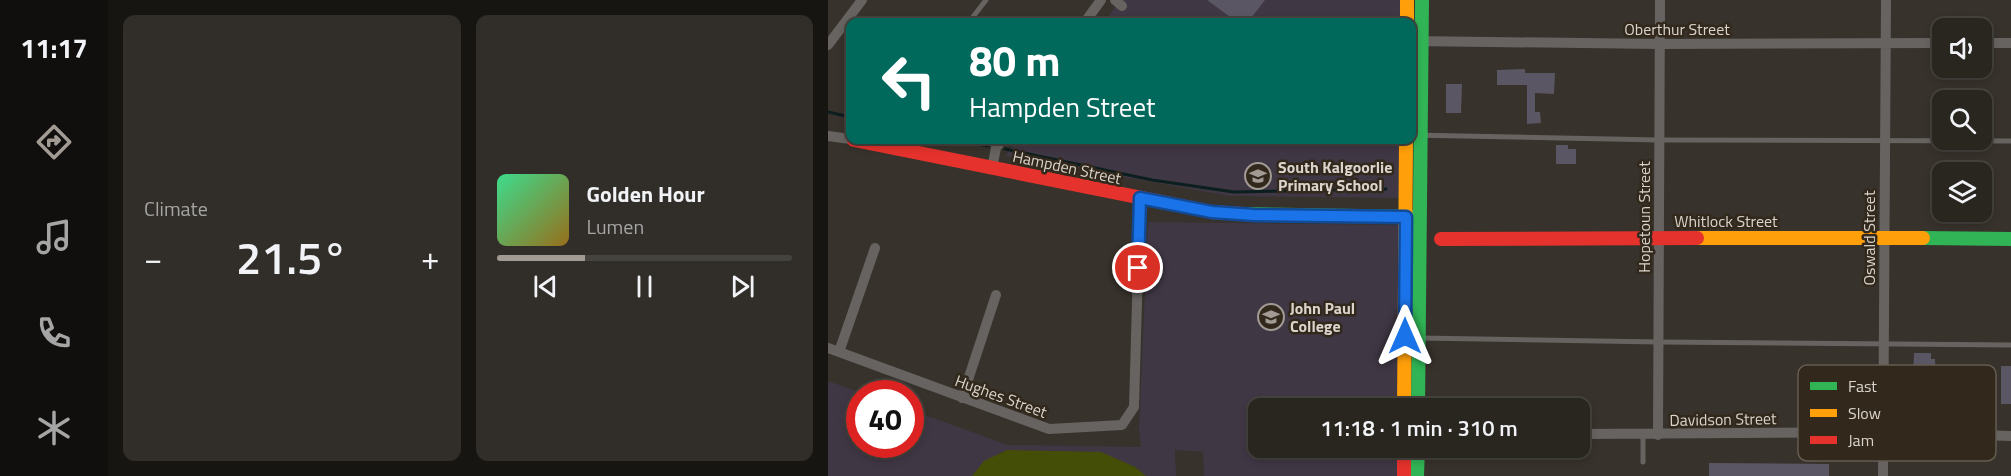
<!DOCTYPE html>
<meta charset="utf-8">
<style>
:root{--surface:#292620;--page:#312e29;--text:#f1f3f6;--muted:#a5a5a5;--line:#45433e;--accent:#a19b94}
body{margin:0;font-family:"Titillium Web",sans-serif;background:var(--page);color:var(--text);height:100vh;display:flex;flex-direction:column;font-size:22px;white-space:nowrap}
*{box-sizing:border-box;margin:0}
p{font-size:20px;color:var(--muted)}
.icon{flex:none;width:33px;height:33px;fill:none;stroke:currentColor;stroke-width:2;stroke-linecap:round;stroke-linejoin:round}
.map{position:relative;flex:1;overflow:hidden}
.side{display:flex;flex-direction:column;gap:15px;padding:15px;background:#171512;width:720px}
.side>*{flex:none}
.hud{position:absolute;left:18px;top:18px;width:570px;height:126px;border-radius:12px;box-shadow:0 3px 9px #0003,0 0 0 2px var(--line);background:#00695c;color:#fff;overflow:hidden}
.tools{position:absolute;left:1104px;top:18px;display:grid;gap:12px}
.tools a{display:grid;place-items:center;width:60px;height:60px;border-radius:12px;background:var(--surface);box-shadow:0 3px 9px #0003,0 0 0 2px var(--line);font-size:30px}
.speed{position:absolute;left:18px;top:380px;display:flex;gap:12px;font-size:30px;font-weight:700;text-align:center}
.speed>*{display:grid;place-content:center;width:78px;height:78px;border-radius:50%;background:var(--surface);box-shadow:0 3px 9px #0003,0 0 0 2px var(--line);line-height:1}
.speed .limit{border:9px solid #d22;background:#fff;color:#111}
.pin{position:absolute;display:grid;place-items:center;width:51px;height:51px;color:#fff;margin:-26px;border:3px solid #fff;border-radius:50%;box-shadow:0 2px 6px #0007}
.me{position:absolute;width:66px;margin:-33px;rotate:0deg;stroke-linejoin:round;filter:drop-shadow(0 0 4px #0008)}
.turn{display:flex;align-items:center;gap:21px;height:126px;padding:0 24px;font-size:27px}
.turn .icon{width:78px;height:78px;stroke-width:2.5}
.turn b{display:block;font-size:42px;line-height:51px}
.big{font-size:45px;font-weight:600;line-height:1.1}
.side .card{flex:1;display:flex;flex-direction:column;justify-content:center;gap:9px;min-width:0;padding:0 21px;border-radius:12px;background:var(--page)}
.song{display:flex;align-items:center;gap:18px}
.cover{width:72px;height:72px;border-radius:9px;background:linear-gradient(135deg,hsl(150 70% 55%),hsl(40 70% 35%))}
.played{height:6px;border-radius:3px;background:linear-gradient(90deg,var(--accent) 30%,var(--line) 30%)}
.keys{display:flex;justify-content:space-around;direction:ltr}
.heat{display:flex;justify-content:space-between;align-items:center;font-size:33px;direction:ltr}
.side .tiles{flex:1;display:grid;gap:15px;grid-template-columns:repeat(2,1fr)}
.trip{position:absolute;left:420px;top:398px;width:342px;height:60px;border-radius:12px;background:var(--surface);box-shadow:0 3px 9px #0003,0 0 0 2px var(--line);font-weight:600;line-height:60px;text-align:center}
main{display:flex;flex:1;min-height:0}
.menu{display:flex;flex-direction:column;width:108px;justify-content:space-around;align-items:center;background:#100f0d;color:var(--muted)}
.menu .icon{width:42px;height:42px}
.menu .on{color:var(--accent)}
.menu b{font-size:27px;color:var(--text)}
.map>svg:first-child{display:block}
</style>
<main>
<nav class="menu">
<b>11:17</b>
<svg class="icon on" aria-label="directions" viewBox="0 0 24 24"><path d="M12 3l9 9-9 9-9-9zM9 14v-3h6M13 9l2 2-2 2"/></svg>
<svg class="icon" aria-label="music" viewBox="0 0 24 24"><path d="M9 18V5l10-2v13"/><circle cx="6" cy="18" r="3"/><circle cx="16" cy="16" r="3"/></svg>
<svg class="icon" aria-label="phone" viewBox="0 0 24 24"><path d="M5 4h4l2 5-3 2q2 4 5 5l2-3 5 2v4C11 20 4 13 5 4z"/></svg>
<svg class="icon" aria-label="climate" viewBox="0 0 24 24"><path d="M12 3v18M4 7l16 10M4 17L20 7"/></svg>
</nav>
<section class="side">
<div class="tiles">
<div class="card"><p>Climate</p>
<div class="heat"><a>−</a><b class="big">21.5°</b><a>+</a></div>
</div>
<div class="card">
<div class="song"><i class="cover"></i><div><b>Golden Hour</b><p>Lumen</p></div></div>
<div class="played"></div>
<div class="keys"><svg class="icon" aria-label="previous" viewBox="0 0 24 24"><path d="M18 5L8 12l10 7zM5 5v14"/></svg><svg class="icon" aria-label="pause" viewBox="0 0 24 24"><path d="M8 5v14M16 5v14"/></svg><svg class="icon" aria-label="next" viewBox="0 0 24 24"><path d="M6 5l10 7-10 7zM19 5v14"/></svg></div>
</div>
</div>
</section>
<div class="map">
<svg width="1183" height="476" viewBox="0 0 1183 476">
<rect width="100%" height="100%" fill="#37322b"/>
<path fill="#3f3744" d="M293 0H572V22H276Z
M189 140H571V198L402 196 177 156Z
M320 222 570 225 569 408H430V447H569V476H376L375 452 347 450 348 476H0V381L34 393H32V444H82L83 410 180 445 313 447 311 429Z"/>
<path fill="#454e06" d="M179 450 273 452 307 467 318 476H144L156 461Z"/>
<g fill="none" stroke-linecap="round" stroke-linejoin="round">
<path stroke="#0d1e1f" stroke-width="3" d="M0 112 22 117
M129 140 160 146
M177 149 324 180 406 192 558 189"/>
</g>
<path fill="#5b5663" d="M379 0H437L420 22H409Z
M697 69V73H727L726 94 707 93V112H712L713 123 699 124V85H669V70Z
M618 84H634L633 113H618Z
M728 145H740V149H748V164H728Z
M1086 353H1103V359H1107L1108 376H1110V406H1097V401H1084Z
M1173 366H1183V404H1173Z
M881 463 1001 464V476H881Z"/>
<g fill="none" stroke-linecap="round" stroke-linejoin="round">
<path stroke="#666361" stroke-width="5" d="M141 22 158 0
M584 135 831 140 1183 141
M592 338 830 342 1183 345
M815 435V462"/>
<path stroke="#666361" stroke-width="10" d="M287 0 294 6
M257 22 273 0
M584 41 832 44 1114 43
M1154 43H1183
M0 45 34 0
M0 136 22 139
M164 168 168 148 174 140
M0 348 221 429 294 425 306 407 312 198
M11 352 47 248
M134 398 168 295
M752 434 1056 432 1183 436
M830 435 832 0
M1055 476 1058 0"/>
<path stroke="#30b455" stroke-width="14" d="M416 214 591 217
M1095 238 1183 239
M590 408 594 0
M589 476 590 447"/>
<path stroke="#ff9f0a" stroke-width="14" d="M579 0V22
M869 238H1095
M576 408 578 140"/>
<path stroke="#e5322d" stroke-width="14" d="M26 140 384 212 416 214
M613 239 869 238
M576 447V476"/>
</g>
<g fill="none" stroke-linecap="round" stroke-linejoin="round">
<defs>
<path id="route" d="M310 268 312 198 384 212 426 215 578 217 577 336"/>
</defs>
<use href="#route" stroke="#114b97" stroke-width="15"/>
<use href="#route" stroke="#1a73e8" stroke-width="10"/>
</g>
<defs>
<symbol id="school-ring" viewBox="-11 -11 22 22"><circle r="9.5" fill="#32291c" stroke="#a19b94" stroke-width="1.5"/><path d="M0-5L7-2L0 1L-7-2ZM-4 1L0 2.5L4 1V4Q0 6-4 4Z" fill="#a19b94"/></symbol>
</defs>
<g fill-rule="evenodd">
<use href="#school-ring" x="415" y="161" width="30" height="30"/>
<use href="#school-ring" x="428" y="302" width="30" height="30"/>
</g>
<g text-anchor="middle" stroke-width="5" stroke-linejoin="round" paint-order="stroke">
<g font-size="16" fill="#dad4cc" stroke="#32291c">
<text x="849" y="35">Oberthur Street</text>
<text transform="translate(239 167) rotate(12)" y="6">Hampden Street</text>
<text transform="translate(816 217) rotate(-90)" y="6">Hopetoun Street</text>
<text x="898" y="227">Whitlock Street</text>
<text transform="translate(1041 238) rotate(-90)" y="6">Oswald Street</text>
<text transform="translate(173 396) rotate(20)" y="6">Hughes Street</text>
<text transform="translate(895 419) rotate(-1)" y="6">Davidson Street</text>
</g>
<g font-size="16" font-weight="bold" fill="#dad4cc" stroke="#32291c" text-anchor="start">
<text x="450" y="173">South Kalgoorlie<tspan x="450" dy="18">Primary School</tspan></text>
<text x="462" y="314">John Paul<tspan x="462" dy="18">College</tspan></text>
</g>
</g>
<rect x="970" y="365" width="198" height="96" rx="9" fill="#32291c" stroke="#645c51" stroke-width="1.5"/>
<rect x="982" y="382" width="27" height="8" fill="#30b455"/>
<rect x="982" y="409" width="27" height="8" fill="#ff9f0a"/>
<rect x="982" y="436" width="27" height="8" fill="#e5322d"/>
<g font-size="16" fill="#dad4cc">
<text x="1020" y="392">Fast</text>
<text x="1020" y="419">Slow</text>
<text x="1020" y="446">Jam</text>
</g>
</svg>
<div class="tools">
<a><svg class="icon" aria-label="sound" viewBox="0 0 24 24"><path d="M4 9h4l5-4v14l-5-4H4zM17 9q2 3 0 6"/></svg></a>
<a><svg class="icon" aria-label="search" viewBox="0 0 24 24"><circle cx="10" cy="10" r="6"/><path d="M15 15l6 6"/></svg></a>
<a><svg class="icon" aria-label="layers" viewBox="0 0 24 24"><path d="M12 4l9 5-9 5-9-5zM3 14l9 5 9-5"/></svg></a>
</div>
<div class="speed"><div class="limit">40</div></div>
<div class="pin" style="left:310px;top:268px;background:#d93025"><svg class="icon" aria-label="arrive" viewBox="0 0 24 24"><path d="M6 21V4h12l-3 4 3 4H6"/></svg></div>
<svg class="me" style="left:577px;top:336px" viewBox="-20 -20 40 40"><path d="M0-17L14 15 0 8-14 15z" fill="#1a73e8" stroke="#fff" stroke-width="4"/></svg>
<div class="trip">11:18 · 1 min · 310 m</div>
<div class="hud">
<div class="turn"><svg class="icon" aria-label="left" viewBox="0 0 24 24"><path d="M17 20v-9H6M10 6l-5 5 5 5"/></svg><div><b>80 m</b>Hampden Street</div></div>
</div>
</div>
</main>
